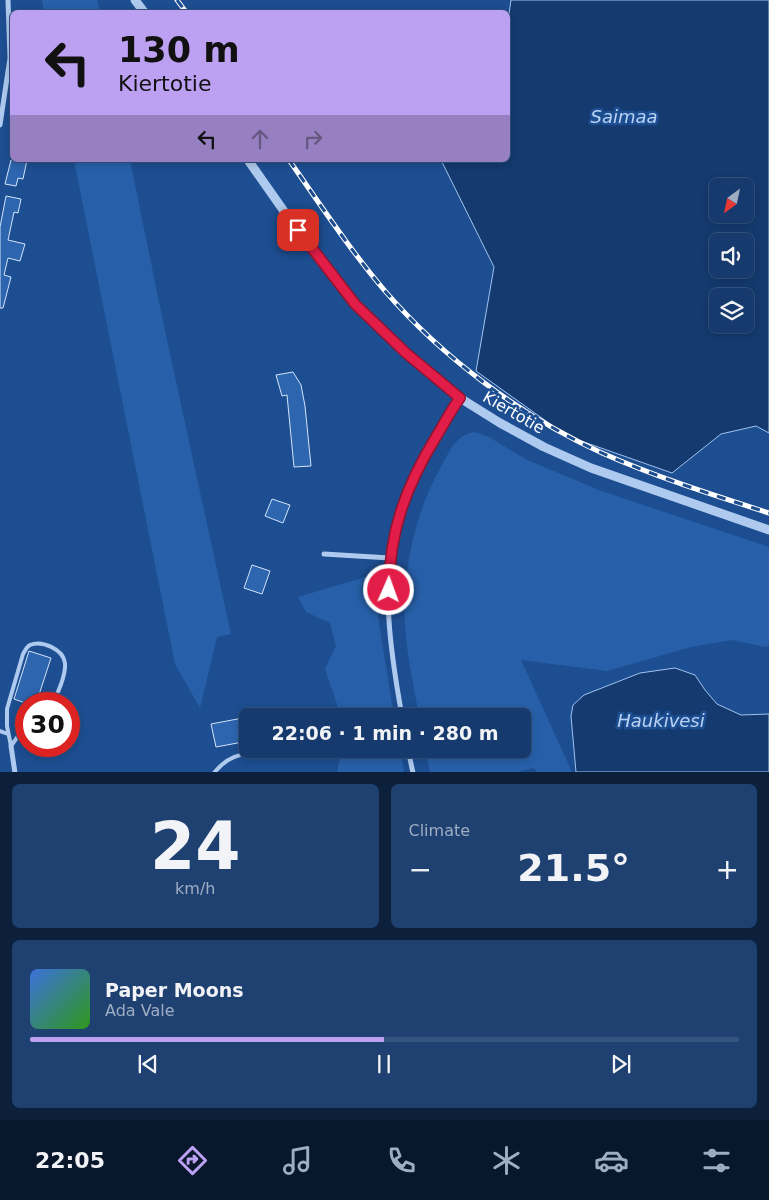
<!DOCTYPE html>
<meta charset="utf-8">
<style>
:root{--surface:#163a6d;--page:#1f4172;--text:#f1f3f6;--muted:#9eadc2;--line:#355480;--accent:#bca0f2}
body{margin:0;font-family:"DejaVu Sans",sans-serif;background:var(--page);color:var(--text);height:100vh;display:flex;flex-direction:column;font-size:19px;white-space:nowrap}
*{box-sizing:border-box;margin:0}
p{font-size:16px;color:var(--muted)}
.icon{flex:none;width:28px;height:28px;fill:none;stroke:currentColor;stroke-width:2;stroke-linecap:round;stroke-linejoin:round}
.map{position:relative;height:772px;overflow:hidden}
.drawer{display:flex;flex-direction:column;gap:12px;padding:12px;background:#0c203c;flex:1}
.drawer>*{flex:none}
.banner{position:absolute;left:10px;top:10px;width:500px;height:152px;border-radius:8px;box-shadow:0 2px 8px #0003,0 0 0 1px var(--line);background:#bca0f2;color:#111;overflow:hidden}
.needle{width:32px;rotate:213deg}
.fabs{position:absolute;left:709px;top:178px;display:grid;gap:10px}
.fabs a{display:grid;place-items:center;width:45px;height:45px;border-radius:8px;background:var(--surface);box-shadow:0 2px 8px #0003,0 0 0 1px var(--line);font-size:25px}
.speed{position:absolute;left:15px;top:692px;display:flex;gap:10px;font-size:25px;font-weight:700;text-align:center}
.speed>*{display:grid;place-content:center;width:65px;height:65px;border-radius:50%;background:var(--surface);box-shadow:0 2px 8px #0003,0 0 0 1px var(--line);line-height:1}
.speed .limit{border:8px solid #d22;background:#fff;color:#111}
.pin{position:absolute;display:grid;place-items:center;width:42px;height:42px;color:#fff;margin:-21px;border-radius:10px;box-shadow:0 2px 8px #0006}
.me{position:absolute;width:55px;margin:-28px;rotate:2deg;stroke-linejoin:round;filter:drop-shadow(0 0 4px #0008)}
.turn{display:flex;align-items:center;gap:18px;height:105px;padding:0 25px;font-size:22px}
.turn .icon{width:65px;height:65px;stroke-width:2.5}
.turn b{display:block;font-size:35px;line-height:42px}
.lanes{display:flex;align-items:center;height:48px;padding:0 25px;background:#0003;justify-content:center;gap:25px;direction:ltr}
.lanes .off{opacity:.35}
.big{font-size:38px;font-weight:600;line-height:1.1}
.drawer .card{flex:1;display:flex;flex-direction:column;justify-content:center;gap:8px;min-width:0;padding:0 18px;border-radius:8px;background:var(--page)}
.drawer .dial{align-items:center;gap:0}
.dial b{font-size:65px;line-height:1}
.song{display:flex;align-items:center;gap:15px}
.cover{width:60px;height:60px;border-radius:8px;background:linear-gradient(135deg,hsl(220 70% 55%),hsl(110 70% 35%))}
.played{height:5px;border-radius:2px;background:linear-gradient(90deg,var(--accent) 50%,var(--line) 50%)}
.keys{display:flex;justify-content:space-around;direction:ltr}
.heat{display:flex;justify-content:space-between;align-items:center;font-size:28px;direction:ltr}
.drawer .tiles{flex:1;display:grid;gap:12px;grid-template-columns:1fr 1fr}
.card:last-child{grid-column:span 2}
.trip{position:absolute;left:239px;top:708px;width:292px;height:50px;border-radius:8px;background:var(--surface);box-shadow:0 2px 8px #0003,0 0 0 1px var(--line);font-weight:600;line-height:50px;text-align:center}
.tabs{display:flex;height:80px;justify-content:space-around;align-items:center;background:#09172c;color:var(--muted)}
.tabs .icon{width:35px;height:35px}
.tabs .current{color:var(--accent)}
.tabs b{font-size:22px;color:var(--text)}
.map>svg:first-child{display:block}
</style>
<div class="map">
<svg width="769" height="773" viewBox="0 0 769 773">
<rect width="100%" height="100%" fill="#1d4e91"/>
<path fill="#2760a9" d="M42 0H97L100 12H44Z
M74 160H130L165 331 231 634 217 637 200 708 175 664Z
M475 432 489 437 527 460 599 490 769 547V646L765 647 732 640 691 647 607 671 521 660 572 772H537L534 768 513 773 430 772 425 749H522V716H419C414 687 407 656 405 626 402 571 415 512 442 465 450 450 457 434 475 432Z
M379 573 378 617 394 716H341L325 669 336 646 330 623 306 612 298 597Z
M342 749H400L404 772H337Z"/>
<path fill="#143a6f" stroke="#a1c4ef" fill-rule="evenodd" d="M511 0H769V433L756 426 721 434 672 473 567 436 476 371 494 267 441 160H508V21ZM718 186H745V214H718ZM718 241H745V269H718ZM718 296H745V324H718Z
M675 668 695 675 705 690 717 704 741 715 769 714V772H576L571 716 573 705 584 695 640 673Z"/>
<path fill="#2d65ae" stroke="#d3e4fa" d="M11 160H27L23 179 18 178 16 186 5 184Z
M6 196 21 199 18 213 14 212 8 240 25 244 20 261 8 258 4 275 11 277 3 308H0V227Z
M293 372 301 385 305 406 311 466 294 467 287 395 282 396 276 375Z
M272 499 290 505 283 523 265 516Z
M252 565 270 571 262 594 244 588Z
M29 651 51 658 36 704H28L14 699Z
M248 717V741L216 747 211 724Z"/>
<g fill="none" stroke-linecap="round" stroke-linejoin="round">
<path stroke="#aecaee" stroke-width="4" d="M0 731 8 734
M11 746 7 726V709L23 654C25 651 26 647 30 645 42 640 63 649 65 663 66 674 58 695 51 704
M11 746 26 725
M214 773C228 755 242 754 263 751"/>
<path stroke="#aecaee" stroke-width="5" d="M0 125 10 58 8 0
M324 554 390 558
M402 716C390 650 379 578 400 512 408 485 422 460 436 436 444 423 451 410 460 398
M11 746 15 773
M408 749 413 773"/>
<path stroke="#aecaee" stroke-width="9" d="M135 0 144 12
M248 160 307 244 355 304 406 353 460 398 500 423 544 447 591 468 769 530"/>
<defs>
<path id="rail" d="M177 0 186 12
M289 160C320 204 350 250 385 291 443 358 521 416 602 453 656 477 713 495 769 513"/>
</defs>
<use href="#rail" stroke="#fff" stroke-width="5"/>
<use href="#rail" stroke="#1d4e91" stroke-width="3" stroke-dasharray="9" stroke-linecap="butt"/>
</g>
<g fill="none" stroke-linecap="round" stroke-linejoin="round">
<defs>
<path id="route" d="M298 230 355 304 406 353 460 398C451 410 444 424 436 437 406 486 389 532 389 590"/>
</defs>
<use href="#route" stroke="#92132f" stroke-width="12"/>
<use href="#route" stroke="#e11d48" stroke-width="9"/>
</g>
<g text-anchor="middle" stroke-width="5" stroke-linejoin="round" paint-order="stroke">
<g font-size="16" fill="#fff" stroke="#1d4e91">
<text transform="translate(514 412) rotate(30)" y="6">Kiertotie</text>
</g>
<g font-size="18" font-style="italic" fill="#bad4f5" stroke="#1d4e91">
<text x="624" y="123">Saimaa</text>
<text x="661" y="727">Haukivesi</text>
</g>
</g>
</svg>
<div class="fabs">
<a><svg class="needle" viewBox="-14 -14 28 28"><path d="M0-13l5 13h-10z" fill="#e53935"/><path d="M0 13l5-13h-10z" fill="#9eadc2"/></svg></a>
<a><svg class="icon" aria-label="sound" viewBox="0 0 24 24"><path d="M4 9h4l5-4v14l-5-4H4zM17 9q2 3 0 6"/></svg></a>
<a><svg class="icon" aria-label="layers" viewBox="0 0 24 24"><path d="M12 4l9 5-9 5-9-5zM3 14l9 5 9-5"/></svg></a>
</div>
<div class="speed"><div class="limit">30</div></div>
<div class="pin" style="left:298px;top:230px;background:#d93025"><svg class="icon" aria-label="arrive" viewBox="0 0 24 24"><path d="M6 21V4h12l-3 4 3 4H6"/></svg></div>
<svg class="me" style="left:389px;top:590px" viewBox="-20 -20 40 40"><circle r="17" fill="#e11d48" stroke="#fff" stroke-width="3"/><path d="M0-11L8 9 0 5-8 9z" fill="#fff"/></svg>
<div class="trip">22:06 · 1 min · 280 m</div>
<div class="banner">
<div class="turn"><svg class="icon" aria-label="left" viewBox="0 0 24 24"><path d="M17 20v-9H6M10 6l-5 5 5 5"/></svg><div><b>130 m</b>Kiertotie</div></div>
<div class="lanes"><svg class="icon" aria-label="left" viewBox="0 0 24 24"><path d="M17 20v-9H6M10 6l-5 5 5 5"/></svg><svg class="icon off" aria-label="ahead" viewBox="0 0 24 24"><path d="M12 20V5M6 11l6-6 6 6"/></svg><svg class="icon off" aria-label="right" viewBox="0 0 24 24"><path d="M7 20v-9h11M14 6l5 5-5 5"/></svg></div>
</div>
</div>
<section class="drawer">
<div class="tiles">
<div class="card dial"><b>24</b><p>km/h</p></div>
<div class="card"><p>Climate</p>
<div class="heat"><a>−</a><b class="big">21.5°</b><a>+</a></div>
</div>
<div class="card">
<div class="song"><i class="cover"></i><div><b>Paper Moons</b><p>Ada Vale</p></div></div>
<div class="played"></div>
<div class="keys"><svg class="icon" aria-label="previous" viewBox="0 0 24 24"><path d="M18 5L8 12l10 7zM5 5v14"/></svg><svg class="icon" aria-label="pause" viewBox="0 0 24 24"><path d="M8 5v14M16 5v14"/></svg><svg class="icon" aria-label="next" viewBox="0 0 24 24"><path d="M6 5l10 7-10 7zM19 5v14"/></svg></div>
</div>
</div>
</section>
<nav class="tabs">
<b>22:05</b>
<svg class="icon current" aria-label="directions" viewBox="0 0 24 24"><path d="M12 3l9 9-9 9-9-9zM9 14v-3h6M13 9l2 2-2 2"/></svg>
<svg class="icon" aria-label="music" viewBox="0 0 24 24"><path d="M9 18V5l10-2v13"/><circle cx="6" cy="18" r="3"/><circle cx="16" cy="16" r="3"/></svg>
<svg class="icon" aria-label="phone" viewBox="0 0 24 24"><path d="M5 4h4l2 5-3 2q2 4 5 5l2-3 5 2v4C11 20 4 13 5 4z"/></svg>
<svg class="icon" aria-label="climate" viewBox="0 0 24 24"><path d="M12 3v18M4 7l16 10M4 17L20 7"/></svg>
<svg class="icon" aria-label="car" viewBox="0 0 24 24"><path d="M5 17H2v-5l4-1 3-4h7l3 4 3 1v5h-3M9 17h6M6 11h13"/><circle cx="7" cy="17" r="2"/><circle cx="17" cy="17" r="2"/></svg>
<svg class="icon" aria-label="filters" viewBox="0 0 24 24"><path d="M4 7h16M4 17h16"/><circle cx="9" cy="7" r="2"/><circle cx="15" cy="17" r="2"/></svg>
</nav>
